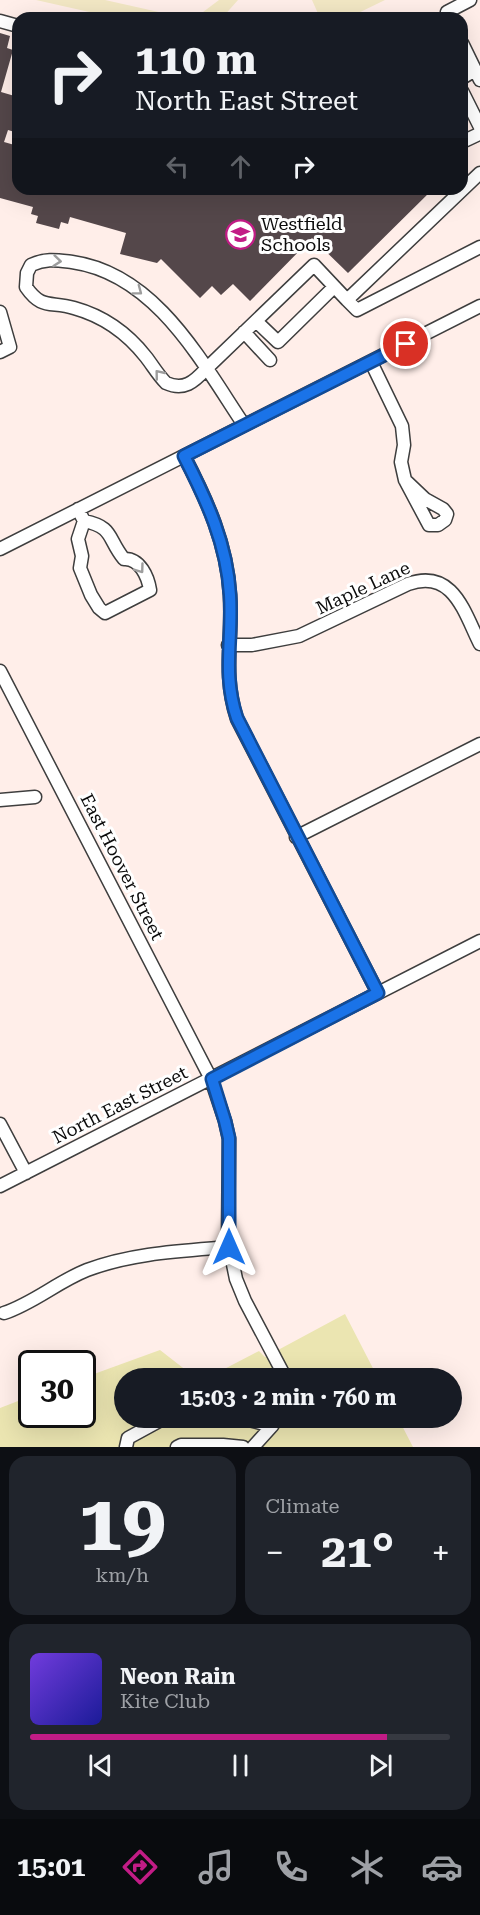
<!DOCTYPE html>
<meta charset="utf-8">
<style>
:root{--surface:#171b24;--page:#20242c;--text:#f1f3f6;--muted:#9ea1a6;--line:#363941;--accent:#c21c86}
body{margin:0;font-family:"Roboto Serif",serif;background:var(--page);color:var(--text);height:100vh;display:flex;flex-direction:column;font-size:22px;white-space:nowrap}
*{box-sizing:border-box;margin:0}
p{font-size:20px;color:var(--muted)}
.icon{flex:none;width:33px;height:33px;fill:none;stroke:currentColor;stroke-width:2;stroke-linecap:round;stroke-linejoin:round}
.map{position:relative;height:1447px;overflow:hidden}
.sheet{display:flex;flex-direction:column;gap:9px;padding:9px;background:#0d0f14;flex:1}
.sheet>*{flex:none}
.banner{position:absolute;left:12px;top:12px;width:456px;height:183px;border-radius:18px;box-shadow:0 6px 24px #0002;background:#171b24;color:var(--text);overflow:hidden}
.speed{position:absolute;left:18px;top:1350px;display:flex;gap:12px;font-size:30px;font-weight:700;text-align:center}
.speed>*{display:grid;place-content:center;width:78px;height:78px;border-radius:50%;background:var(--surface);box-shadow:0 6px 24px #0002;line-height:1}
.speed .limit{border:3px solid #111;border-radius:9px;background:#fff;color:#111}
.pin{position:absolute;display:grid;place-items:center;width:51px;height:51px;color:#fff;margin:-26px;border:3px solid #fff;border-radius:50%;box-shadow:0 2px 6px #0007}
.me{position:absolute;width:66px;margin:-33px;rotate:0deg;stroke-linejoin:round;filter:drop-shadow(0 0 4px #0008)}
.turn{display:flex;align-items:center;gap:21px;height:126px;padding:0 24px;font-size:27px}
.turn .icon{width:78px;height:78px;stroke-width:2.5}
.turn b{display:block;font-size:42px;line-height:51px}
.lanes{display:flex;align-items:center;height:57px;padding:0 24px;background:#0003;justify-content:center;gap:30px;direction:ltr}
.lanes .off{opacity:.35}
.big{font-size:45px;font-weight:700;line-height:1.1}
.sheet .widget{flex:1;display:flex;flex-direction:column;justify-content:center;gap:9px;min-width:0;padding:0 21px;border-radius:18px;background:var(--page)}
.sheet .dial{align-items:center;gap:0}
.dial b{font-size:78px;line-height:1}
.song{display:flex;align-items:center;gap:18px}
.cover{width:72px;height:72px;border-radius:9px;background:linear-gradient(135deg,hsl(260 70% 55%),hsl(240 70% 35%))}
.played{height:6px;border-radius:3px;background:linear-gradient(90deg,var(--accent) 85%,var(--line) 85%)}
.keys{display:flex;justify-content:space-around;direction:ltr}
.heat{display:flex;justify-content:space-between;align-items:center;font-size:33px;direction:ltr}
.sheet .tiles{flex:1;display:grid;gap:9px;grid-template-columns:1fr 1fr}
.widget:last-child{grid-column:span 2}
.trip{position:absolute;left:114px;top:1368px;width:348px;height:60px;border-radius:30px;background:var(--surface);box-shadow:0 6px 24px #0002;font-weight:700;line-height:60px;text-align:center}
.tabs{display:flex;height:96px;justify-content:space-around;align-items:center;background:#090b0e;color:var(--muted)}
.tabs .icon{width:42px;height:42px}
.tabs .on{color:var(--accent)}
.tabs b{font-size:27px;color:var(--text)}
.map>svg:first-child{display:block}
</style>
<div class="map">
<svg width="480" height="1447" viewBox="0 0 480 1447">
<rect width="100%" height="100%" fill="#ffeee9"/>
<path fill="#ebe5b1" d="M345 1314 378 1378H207L259 1351 265 1357Z
M160 1350 196 1378H124V1418H398L413 1447H0V1408L31 1396 32 1414H82L83 1378Z"/>
<path fill="#f2e7c4" d="M36 0H105L181 17 203 12 219 0H238L222 18H116Z
M312 0H385L348 18H320Z"/>
<path fill="#54474a" d="M0 33 10 36 7 48 13 50 1 92 18 97V133L8 130 4 142 18 146V189H130L139 191V189H191L202 192 205 189H433L348 273 312 238 250 301 233 284 221 295 212 286 200 298 161 259 157 263 120 254 126 233 70 217 68 224 61 222 59 229 36 223 38 216 31 214 33 207 0 198Z"/>
<g fill="none" stroke-linecap="round" stroke-linejoin="round">
<defs>
<path id="minor" d="M447 12 470 0
M0 21 18 26
M462 43 480 80
M462 78 475 70
M462 91 480 127
M462 142 479 134 480 131
M347 300 357 310 480 247
M0 312 10 347 0 352
M256 321 278 342 334 287
M244 332 270 360
M371 362 402 426 404 445 401 462 405 480 429 525H438L445 520 447 514 443 509 425 499 405 480
M244 425C201 361 156 274 72 262 56 260 46 258 31 265L27 273 26 287C42 310 50 301 74 308 103 316 128 334 146 357 153 366 158 375 166 383 184 391 194 382 206 369L314 265 347 300 480 173
M184 456C207 500 227 544 230 595 233 640 222 673 237 719L378 993
M78 509 84 521C114 527 107 538 124 559 140 558 148 577 150 590L105 613 99 608 91 595 80 568 82 556 78 539 84 521
M0 549 480 306
M228 645H252L299 636 408 584C453 568 464 612 480 644
M0 671 211 1079 225 1121 229 1139 228 1240 236 1279 245 1301 283 1373 284 1378
M0 800 35 797
M296 837 480 744
M0 1124 26 1173
M0 1186 480 941
M4 1313C34 1303 57 1282 87 1270 132 1253 181 1251 229 1247
M241 1418 272 1426
M126 1447 128 1438 161 1420 174 1418
M177 1447 181 1445H223L243 1447
M253 1447 272 1426 277 1418"/>
</defs>
<use href="#minor" stroke="#3e3e3e" stroke-width="15"/>
<use href="#minor" stroke="#fff" stroke-width="12"/>
</g>
<defs><path id="oneway-chevron" d="M-2-3.5L2.5 0L-2 3.5" fill="none" stroke-width="1.6" stroke-linecap="round" stroke-linejoin="round" transform="scale(1.5)"/></defs>
<g stroke="#9d9d9d">
<use href="#oneway-chevron" transform="translate(57 261) rotate(6)"/>
<use href="#oneway-chevron" transform="translate(138 291) rotate(37)"/>
<use href="#oneway-chevron" transform="translate(159 374) rotate(-129)"/>
<use href="#oneway-chevron" transform="translate(140 569) rotate(54)"/>
</g>
<g fill="none" stroke-linecap="round" stroke-linejoin="round">
<defs>
<path id="route" d="M229 1247V1138L225 1121 212 1079 378 993 237 718C222 673 233 640 230 595 227 544 207 501 184 456L406 344"/>
</defs>
<use href="#route" stroke="#114b97" stroke-width="15"/>
<use href="#route" stroke="#1a73e8" stroke-width="10"/>
</g>
<defs>
<symbol id="school-ring" viewBox="-11 -11 22 22"><circle r="9.5" fill="#fff" stroke="#c21c86" stroke-width="1.5"/><path d="M0-5L7-2L0 1L-7-2ZM-4 1L0 2.5L4 1V4Q0 6-4 4Z" fill="#c21c86"/></symbol>
</defs>
<g fill-rule="evenodd">
<use href="#school-ring" x="224" y="218" width="33" height="33"/>
</g>
<g text-anchor="middle" stroke-width="6" stroke-linejoin="round" paint-order="stroke">
<g font-size="18" fill="#0b0b0b" stroke="#fff" text-anchor="start">
<text x="261" y="230">Westfield<tspan x="261" dy="21">Schools</tspan></text>
</g>
<g font-size="18" fill="#0b0b0b" stroke="#fff">
<text transform="translate(363 588) rotate(-25)" y="6">Maple Lane</text>
<text transform="translate(122 867) rotate(63)" y="6">East Hoover Street</text>
<text transform="translate(120 1105) rotate(-27)" y="6">North East Street</text>
</g>
</g>
</svg>
<div class="speed"><div class="limit">30</div></div>
<div class="pin" style="left:406px;top:344px;background:#d93025"><svg class="icon" aria-label="arrive" viewBox="0 0 24 24"><path d="M6 21V4h12l-3 4 3 4H6"/></svg></div>
<svg class="me" style="left:229px;top:1247px" viewBox="-20 -20 40 40"><path d="M0-17L14 15 0 8-14 15z" fill="#1a73e8" stroke="#fff" stroke-width="4"/></svg>
<div class="trip">15:03 · 2 min · 760 m</div>
<div class="banner">
<div class="turn"><svg class="icon" aria-label="right" viewBox="0 0 24 24"><path d="M7 20v-9h11M14 6l5 5-5 5"/></svg><div><b>110 m</b>North East Street</div></div>
<div class="lanes"><svg class="icon off" aria-label="left" viewBox="0 0 24 24"><path d="M17 20v-9H6M10 6l-5 5 5 5"/></svg><svg class="icon off" aria-label="ahead" viewBox="0 0 24 24"><path d="M12 20V5M6 11l6-6 6 6"/></svg><svg class="icon" aria-label="right" viewBox="0 0 24 24"><path d="M7 20v-9h11M14 6l5 5-5 5"/></svg></div>
</div>
</div>
<section class="sheet">
<div class="tiles">
<div class="widget dial"><b>19</b><p>km/h</p></div>
<div class="widget"><p>Climate</p>
<div class="heat"><a>−</a><b class="big">21°</b><a>+</a></div>
</div>
<div class="widget">
<div class="song"><i class="cover"></i><div><b>Neon Rain</b><p>Kite Club</p></div></div>
<div class="played"></div>
<div class="keys"><svg class="icon" aria-label="previous" viewBox="0 0 24 24"><path d="M18 5L8 12l10 7zM5 5v14"/></svg><svg class="icon" aria-label="pause" viewBox="0 0 24 24"><path d="M8 5v14M16 5v14"/></svg><svg class="icon" aria-label="next" viewBox="0 0 24 24"><path d="M6 5l10 7-10 7zM19 5v14"/></svg></div>
</div>
</div>
</section>
<nav class="tabs">
<b>15:01</b>
<svg class="icon on" aria-label="directions" viewBox="0 0 24 24"><path d="M12 3l9 9-9 9-9-9zM9 14v-3h6M13 9l2 2-2 2"/></svg>
<svg class="icon" aria-label="music" viewBox="0 0 24 24"><path d="M9 18V5l10-2v13"/><circle cx="6" cy="18" r="3"/><circle cx="16" cy="16" r="3"/></svg>
<svg class="icon" aria-label="phone" viewBox="0 0 24 24"><path d="M5 4h4l2 5-3 2q2 4 5 5l2-3 5 2v4C11 20 4 13 5 4z"/></svg>
<svg class="icon" aria-label="climate" viewBox="0 0 24 24"><path d="M12 3v18M4 7l16 10M4 17L20 7"/></svg>
<svg class="icon" aria-label="car" viewBox="0 0 24 24"><path d="M5 17H2v-5l4-1 3-4h7l3 4 3 1v5h-3M9 17h6M6 11h13"/><circle cx="7" cy="17" r="2"/><circle cx="17" cy="17" r="2"/></svg>
</nav>
